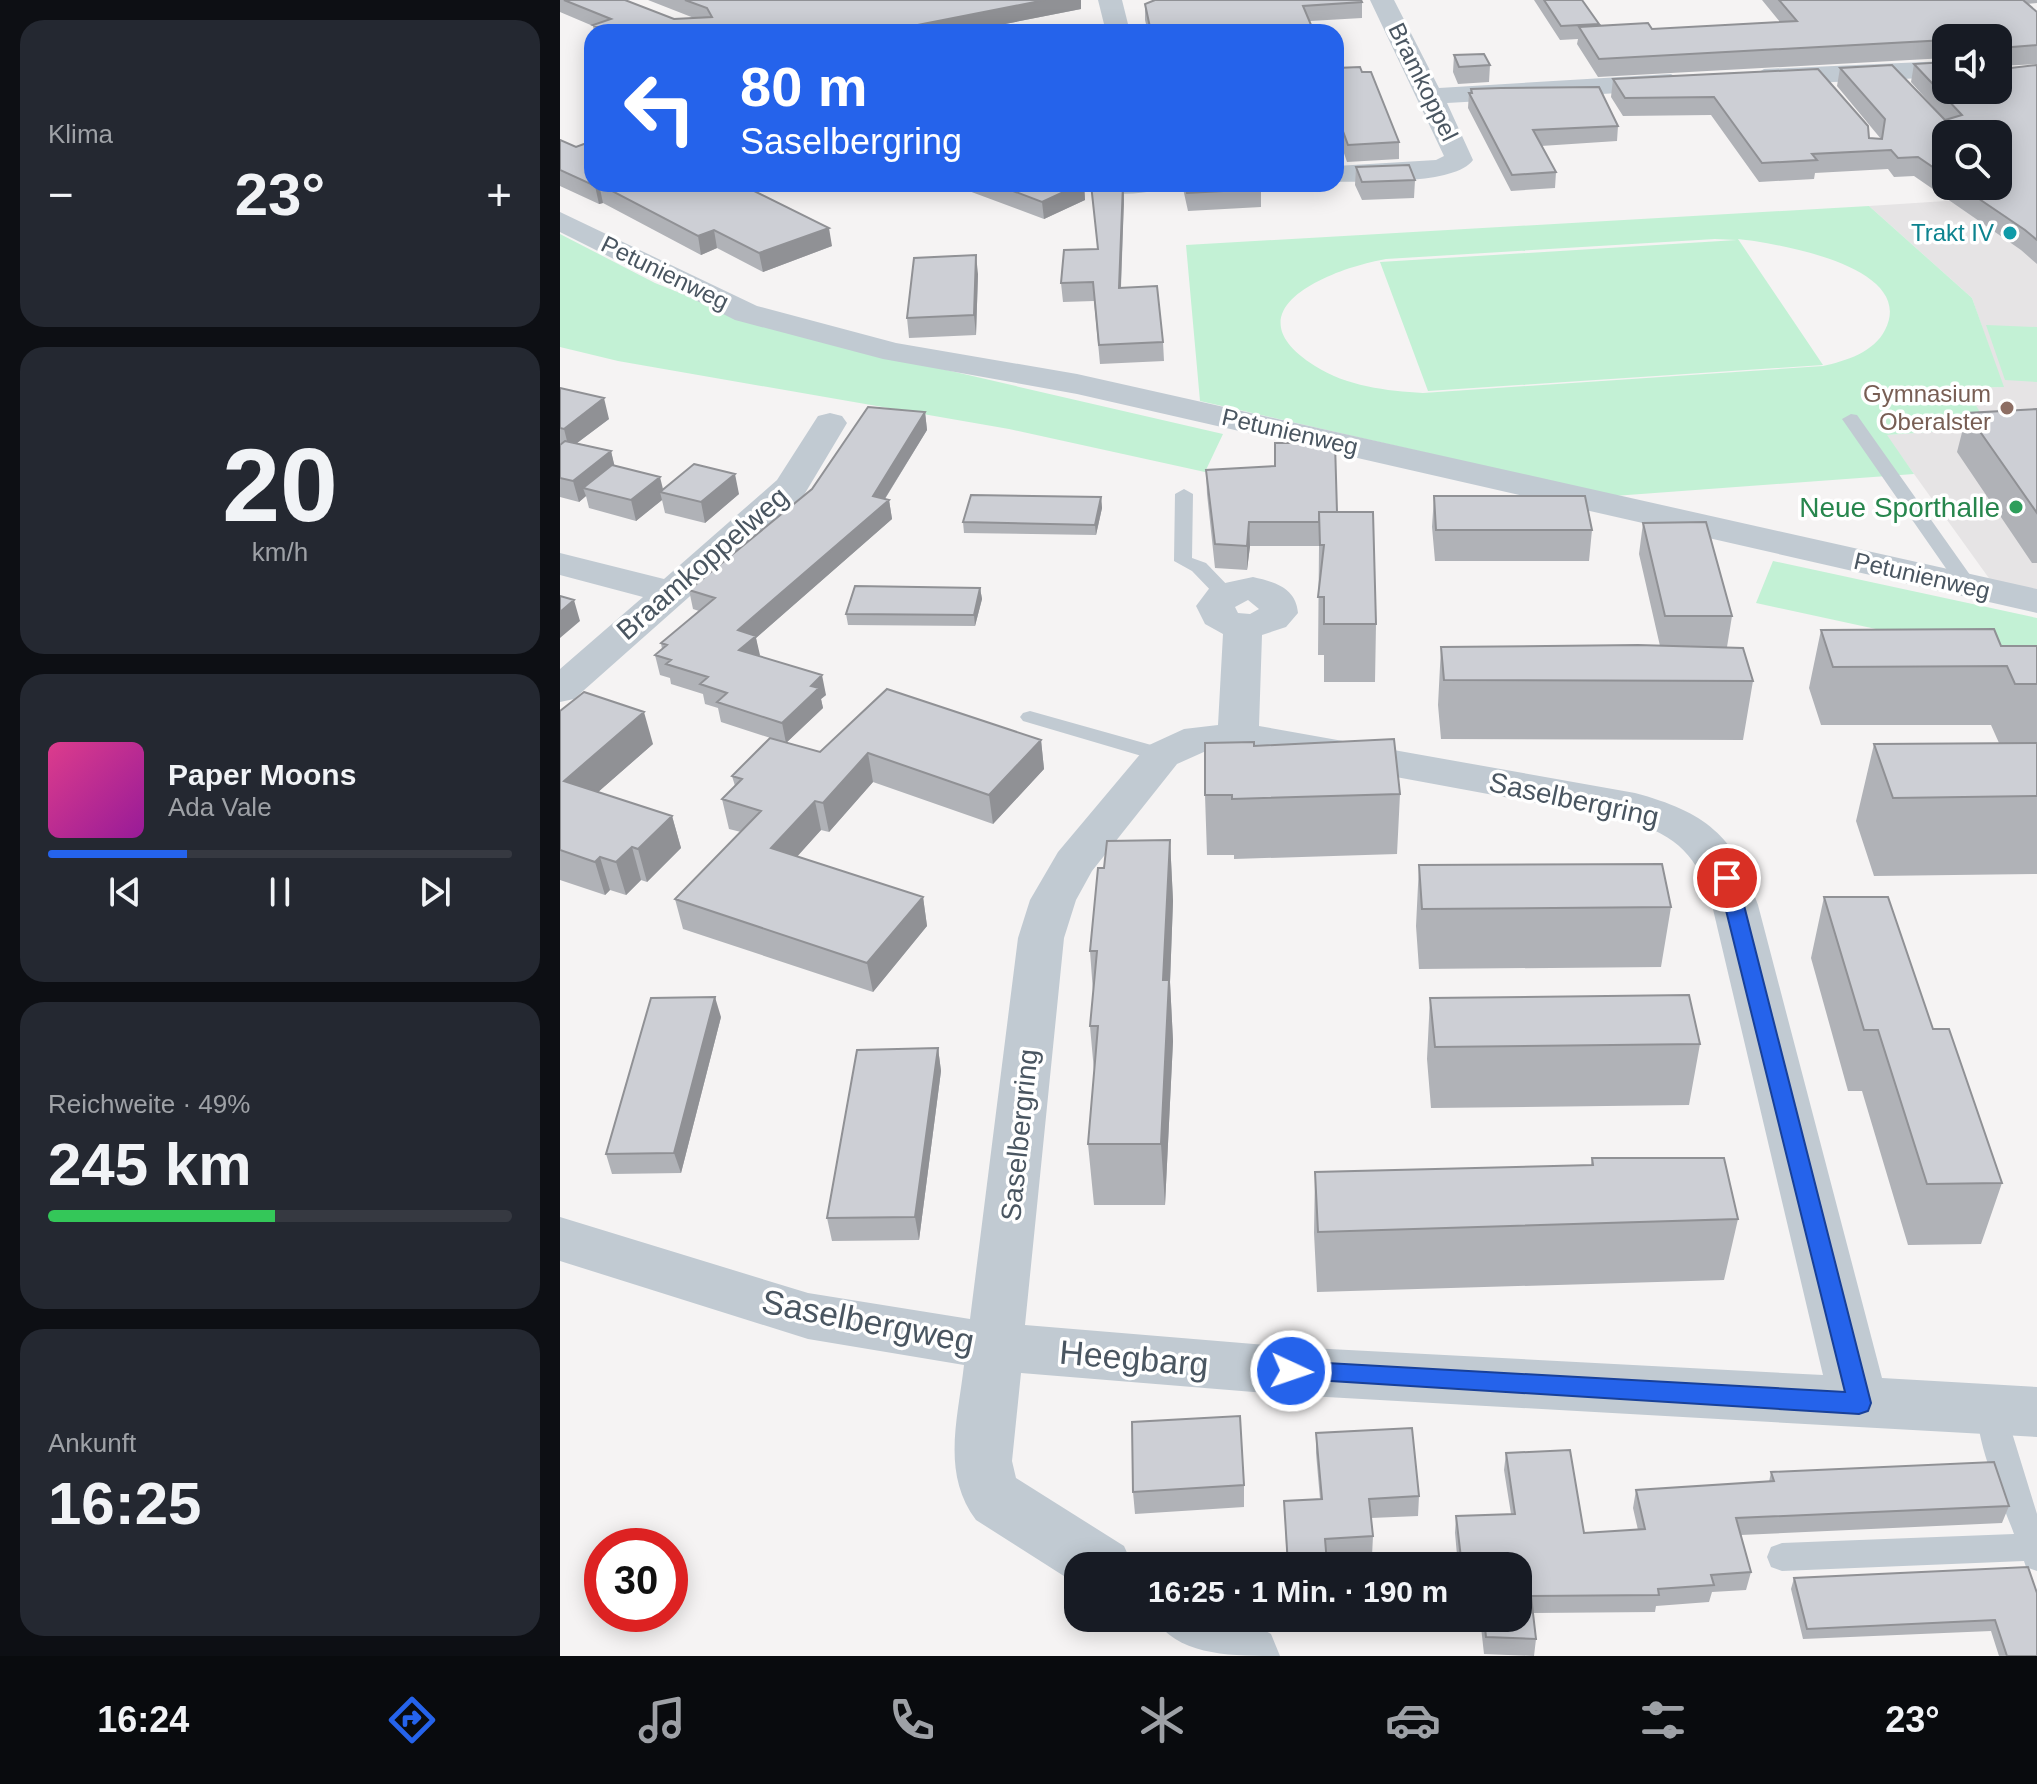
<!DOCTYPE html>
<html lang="de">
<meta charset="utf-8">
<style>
:root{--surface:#171b24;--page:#242831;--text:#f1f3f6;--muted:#9ea1a6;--line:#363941;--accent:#2563eb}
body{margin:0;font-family:Arial,sans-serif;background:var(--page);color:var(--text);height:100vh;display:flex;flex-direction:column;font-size:30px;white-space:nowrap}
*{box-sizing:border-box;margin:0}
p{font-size:26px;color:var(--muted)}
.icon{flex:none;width:44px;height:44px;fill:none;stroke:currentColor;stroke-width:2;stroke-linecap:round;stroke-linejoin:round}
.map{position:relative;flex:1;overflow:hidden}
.sheet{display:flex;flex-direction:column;gap:20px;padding:20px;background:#0d0f14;width:560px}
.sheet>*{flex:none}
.top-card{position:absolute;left:24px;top:24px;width:760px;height:168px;border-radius:24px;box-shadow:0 4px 20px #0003;background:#2563eb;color:#fff;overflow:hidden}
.tools{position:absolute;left:1372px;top:24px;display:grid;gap:16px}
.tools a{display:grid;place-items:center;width:80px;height:80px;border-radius:16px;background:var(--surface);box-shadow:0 4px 20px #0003;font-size:40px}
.speed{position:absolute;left:24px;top:1528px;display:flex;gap:16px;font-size:40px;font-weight:700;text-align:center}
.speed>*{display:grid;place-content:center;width:104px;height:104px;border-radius:50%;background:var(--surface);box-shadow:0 4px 20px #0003;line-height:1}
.speed .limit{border:12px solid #d22;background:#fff;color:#111}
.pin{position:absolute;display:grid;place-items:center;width:68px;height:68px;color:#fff;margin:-34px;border:4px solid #fff;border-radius:50%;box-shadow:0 2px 8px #0007}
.me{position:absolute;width:88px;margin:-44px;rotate:93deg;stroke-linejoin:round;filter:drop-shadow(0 0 6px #0008)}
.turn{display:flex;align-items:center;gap:28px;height:168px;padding:0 24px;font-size:36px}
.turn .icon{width:104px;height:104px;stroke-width:2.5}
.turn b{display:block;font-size:56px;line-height:68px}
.big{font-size:60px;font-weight:600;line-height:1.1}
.sheet .widget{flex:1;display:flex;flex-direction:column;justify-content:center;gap:12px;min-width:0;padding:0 28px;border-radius:24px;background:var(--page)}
.sheet .dial{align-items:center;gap:0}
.dial b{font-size:104px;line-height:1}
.song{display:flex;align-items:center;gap:24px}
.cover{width:96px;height:96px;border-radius:12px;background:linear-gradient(135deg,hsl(330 70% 55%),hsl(300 70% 35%))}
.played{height:8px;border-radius:4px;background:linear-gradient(90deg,var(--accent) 30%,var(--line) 30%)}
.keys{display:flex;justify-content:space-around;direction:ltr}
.heat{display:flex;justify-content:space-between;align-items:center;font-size:44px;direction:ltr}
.charge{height:12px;border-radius:6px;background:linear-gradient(90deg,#34c759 49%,var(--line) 0)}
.trip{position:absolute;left:504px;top:1552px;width:468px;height:80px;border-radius:24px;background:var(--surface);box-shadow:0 4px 20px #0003;font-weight:600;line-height:80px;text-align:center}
.tab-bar{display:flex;height:128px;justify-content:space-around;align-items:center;background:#090b0e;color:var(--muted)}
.tab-bar .icon{width:56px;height:56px}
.tab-bar .active{color:var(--accent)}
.tab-bar b{font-size:36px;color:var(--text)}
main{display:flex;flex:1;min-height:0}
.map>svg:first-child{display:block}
</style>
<main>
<section class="sheet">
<div class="widget"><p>Klima</p>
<div class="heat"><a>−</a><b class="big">23°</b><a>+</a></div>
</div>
<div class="widget dial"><b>20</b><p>km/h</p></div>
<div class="widget">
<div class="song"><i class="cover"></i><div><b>Paper Moons</b><p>Ada Vale</p></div></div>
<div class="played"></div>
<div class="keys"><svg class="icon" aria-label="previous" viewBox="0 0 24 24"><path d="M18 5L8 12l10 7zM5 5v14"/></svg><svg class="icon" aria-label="pause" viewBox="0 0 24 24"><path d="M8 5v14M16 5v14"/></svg><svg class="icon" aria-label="next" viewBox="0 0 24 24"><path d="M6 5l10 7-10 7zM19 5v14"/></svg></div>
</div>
<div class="widget"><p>Reichweite · 49%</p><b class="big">245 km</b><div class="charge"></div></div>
<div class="widget"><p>Ankunft</p><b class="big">16:25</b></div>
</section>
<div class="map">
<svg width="1477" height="1656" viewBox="0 0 1477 1656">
<rect width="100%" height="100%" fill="#f5f3f3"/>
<path fill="#e6e4e5" d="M1477 195V594L1436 588 1326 435 1428 428 1406 388 1443 387 1412 298 1309 206Z"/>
<path fill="#c3f1d5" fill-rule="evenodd" d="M1309 206 1412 298 1444 387 1406 388 1429 428 1327 435 1354 474 1054 496 640 401 626 245ZM1155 239 1177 240 820 262 868 391 1263 365 1178 239C1215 243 1358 266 1325 330 1314 352 1286 361 1263 366L863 393C827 391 786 386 755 366 665 309 774 268 826 259Z
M0 234 95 283 180 317 330 357 663 434 645 472 449 429 58 361 0 347Z
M1426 325 1477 327V382L1445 380Z
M1213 561 1477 618V664L1196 603Z"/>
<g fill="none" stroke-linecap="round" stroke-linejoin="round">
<path fill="#c1cad2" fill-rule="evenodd" d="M1291 414 1297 415 1415 582 1418 586 1415 590H1401L1282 419Z
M624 489 633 494 632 558 646 563 672 590 675 594 672 598H658L632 571 614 561 615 494Z
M470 711 609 750 613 755 602 762 463 721 460 717 463 713Z
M1430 1397 1440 1401 1445 1410 1477 1514V1571L1466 1567 1464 1561 1222 1571 1211 1567 1207 1557 1211 1547 1222 1543 1454 1534C1444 1506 1408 1426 1420 1401Z"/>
<path fill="#c1cad2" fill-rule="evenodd" d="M538 0H562L570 32H546Z
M810 0H834L879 88 1111 74 1124 82 1111 90 887 103 913 160C896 185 806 181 776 182V166L876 160 884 156Z
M1386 61V77L1204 85 1191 77 1204 69Z
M530 184H600L596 190C577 195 553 195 534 190Z
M0 212 197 306 336 343 517 374 1477 589V613L517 394 323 359 175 320 0 232Z
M270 413 282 416 287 423 244 495 14 699 0 702V669L83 597 0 575V553L104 579 217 480 258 416Z
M693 577C715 582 736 588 738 613L726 627 702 635 699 726 1075 793C1145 812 1175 835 1198 905L1322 1378 1477 1387V1437L731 1395 461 1373 452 1461 456 1478 564 1546 573 1566H518V1585L416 1520C381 1473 398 1419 404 1365L248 1339 0 1261V1217L248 1293 410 1319 458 938 470 900 498 852 587 746 624 729 658 725 663 634 645 624 636 606 651 586ZM688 600 699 609 690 614 678 613 675 607ZM690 750 1068 820C1119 837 1137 855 1152 905L1263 1375 731 1347 465 1325 504 938 516 900 532 871 617 764 646 751Z
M594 1618H683L711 1634 720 1656C670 1656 618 1656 594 1618Z"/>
</g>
<path fill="#b0b2b7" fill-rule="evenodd" d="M0 0H65L114 19 134 18 88 0H521V9L404 32H34L33 26 0 12Z
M974 0H1022L1039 24V26L1092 29 1220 22 1202 0H1477V3L1467 4 1477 12V64L1439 66 1442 69 1477 65V264L1461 250 1354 176 1334 177 1328 169 1255 173 1254 179 1199 182 1151 115 1063 116 1051 97 1053 79 1258 69 1309 138 1321 139 1277 86 1280 68 1385 120 1351 82 1354 64 1386 90 1438 38H1386V58L1038 77 1017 44 1018 39 1000 40ZM1386 134 1438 186H1386Z
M802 2V18L750 21 754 32H588L585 20V4Z
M894 55 930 65 929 82 898 84 893 72Z
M776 68 839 142V159L787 162 776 130Z
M911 89 1058 126 1057 141 981 146 996 172 995 188 951 191 908 108 909 93H910Z
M0 140 32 184H180L272 246 203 272 157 248 141 255 43 203 39 204 0 186Z
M796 167 855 180 854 198 802 200 795 185Z
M390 184H524L525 200 484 219Z
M564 184V199L561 288 603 342 604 361 540 364 534 301 503 302 501 283 537 249Z
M622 184H688L701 189V207L628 211Z
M418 274 416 335 349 338 347 318Z
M0 388 49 419 17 443 51 451 54 465 103 490 179 494 145 523 105 513 102 500 76 521 29 508 26 496 19 502 0 497Z
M1477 409V563H1472L1397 452 1407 413Z
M365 412 367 430 325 499 329 500 332 519 196 638 199 656 266 695 261 699 263 708 226 743 161 722 158 708 145 704 143 694 111 684 110 678 100 675 95 655 102 649 101 643 139 611 133 609 129 590Z
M646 470 777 512 816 624 815 682H764V655H758L759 546H690L687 570 655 568 647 494Z
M874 496 1032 530 1029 561H875L872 527Z
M541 497 542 508 536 535 404 533 403 522Z
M1083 523 1172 616 1167 647 1193 681 1183 740 881 739 878 705 881 647 1100 646 1079 554Z
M420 588 422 599 415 626 288 625 286 614Z
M1261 630 1441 646H1477V874L1314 876 1296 821 1314 744 1439 743 1431 725H1261L1249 688Z
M0 711 93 744 38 792 112 816 121 848 87 882 81 880 66 895 50 890 45 895 0 880Z
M481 740 484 769 433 824 313 782 269 832 261 830 237 856 363 897 367 926 313 992 123 929 115 899 181 832 169 829 162 799 175 786 172 776 260 752Z
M694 746 840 794 837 854 674 859V855H647L645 795Z
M610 840 613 901 610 982 613 1041 605 1205H534L528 1144 534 1071 530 1026 533 992 530 951 544 868Z
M859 865 1111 907 1101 967 859 969 856 926Z
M1264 897 1373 1029 1442 1183 1421 1244 1348 1245 1302 1091H1288L1251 958Z
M870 998 1140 1044 1129 1105 871 1108 867 1059Z
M161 1017 121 1173 52 1174 46 1154Z
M378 1048 381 1071 359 1240 272 1241 267 1218Z
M1032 1158 1178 1219 1164 1280 757 1292 754 1233 755 1172 1031 1165Z
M756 1433 859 1496 858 1516 811 1518 813 1536 812 1556 767 1559V1566H727L724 1501 760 1499 756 1453Z
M946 1453 1024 1533 1078 1530 1073 1508 1076 1490 1209 1482 1211 1472 1449 1506 1442 1523 1181 1535 1191 1572 1186 1590 1152 1592 1149 1602 1096 1606 1095 1612 973 1613 976 1639 974 1656 924 1654 920 1618H958V1566H898L895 1533 896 1516 951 1514 944 1470Z
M684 1485V1507L575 1514 573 1492Z
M1234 1578 1477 1593V1656H1439L1431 1631 1243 1639 1231 1589Z"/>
<path fill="#909195" d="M485 0H521V9L404 32H322Z
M39 184 43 203 39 204 35 186Z
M521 184H524L525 200 484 219 482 202Z
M564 184V199L560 307 559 288Z
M269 228 272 246 203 272 199 253Z
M154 230 157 248 141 255 138 236Z
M416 255 418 274 416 335 414 315Z
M44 398 49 419 9 449 4 429Z
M365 412 367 430 319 508 329 500 332 519 196 638 200 655 184 670 179 650 178 630 313 496Z
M51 451 56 472 23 488 26 496 19 502 13 481Z
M175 474 179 494 145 523 141 502Z
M100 477 104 493 100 492 102 500 76 521 71 500Z
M541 497 542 508 536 535 535 525Z
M689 522 690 546 687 570V546Z
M420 588 422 599 415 626 414 615Z
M14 600 20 621 0 638V612Z
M262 675 266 695 261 699 263 708 226 743 222 723 251 686Z
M84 712 93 744 13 814 4 781Z
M481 740 484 769 433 824 429 795Z
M308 753 313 782 269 832 263 803Z
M255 801 261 830 218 878 211 848Z
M112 816 121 848 87 882 78 849Z
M610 840 613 901 610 982 613 1041 605 1205 601 1144 603 980Z
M72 847 81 880 66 895 56 862Z
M40 857 50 890 45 895 35 862Z
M363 897 367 926 313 992 307 963Z
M155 997 161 1017 121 1173 114 1153Z
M378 1048 381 1071 359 1240 355 1217Z"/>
<path fill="#cdcfd5" stroke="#909195" stroke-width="2" d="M4 0H65L114 19 152 17 147 8 125 0H485L322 32H50L33 25 51 19Z
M595 0H801L802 2 743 6 754 32H591L585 4Z
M984 0H1022L1039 24 1001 26Z
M1219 0H1463L1477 12V45L1440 48 1439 66 1442 69 1477 65V240L1465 230 1400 186H1438V134H1386V176L1358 157 1338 158 1331 150 1252 154 1257 160 1202 163 1154 97 1065 98 1053 79 1258 69 1308 126 1309 138 1322 139 1325 119 1280 68 1332 65 1385 120 1402 115 1354 64 1386 62V90H1438V38H1386V40L1039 59 1019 27 1088 23 1092 29 1237 21Z
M924 54 930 65 899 67 894 55Z
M800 67 802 72H811L839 142 788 145 776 112V68Z
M1039 87 1058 126 973 130 996 172 952 175 909 93H912L911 89 941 88Z
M0 140 16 147 32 141V184H180L269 228 199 253 154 230 138 236 39 184 35 186 0 170Z
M849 165 855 180 802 182 796 167Z
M435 184H521L482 202Z
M531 184H563L559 288 597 286 603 342 539 345 533 282 501 283 504 250 538 249Z
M625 184H688L701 189 627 193Z
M416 255 414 315 347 318 354 258Z
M0 388 44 398 4 429 0 428Z
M308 407 365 412 313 496 329 500 178 630 196 636 179 650 262 675 251 686 259 688 222 723 157 702 167 693 140 684 148 677 106 664 111 660 95 655 107 645 101 643 155 598 129 590 252 489Z
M1477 409V513L1407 413Z
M5 441 51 451 13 481 0 478V445Z
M715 443H775L777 512H759V522H689L687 546 655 544 646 470 715 466Z
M134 464 175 474 141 502 100 492Z
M52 465 100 477 71 500 23 488Z
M411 495 541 497 535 525 403 522Z
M874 496H1025L1032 530H876Z
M759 512H813L816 624H764V597H758L764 545H760Z
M1146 522 1172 616H1105L1083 523Z
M295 586 420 588 414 615 286 614Z
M0 596 14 600 0 612Z
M1434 629 1441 646H1477V684H1455L1447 666 1273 667 1261 630Z
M1078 645 1183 648 1193 681 884 680 881 647Z
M327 689 481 740 429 795 308 753 263 803 255 801 211 848 363 897 307 963 115 899 201 811 162 799 182 779 172 776 210 738 260 752Z
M24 692 84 712 4 781 112 816 78 849 72 847 56 862 40 857 35 862 0 850V711Z
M834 739 840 794 672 799V795H645V743L694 742V746Z
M1477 743V796L1333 798 1314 744Z
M610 840 603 980H609L601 1144H528L538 1026H530L537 951H530L538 868H544L547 841Z
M1102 864 1111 907 862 909 859 865Z
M1264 897H1328L1373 1029H1389L1442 1183 1367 1184 1318 1030H1304Z
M1129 995 1140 1044 875 1047 870 998Z
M155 997 114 1153 46 1154 91 998Z
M378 1048 355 1217 267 1218 297 1050Z
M1032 1158H1164L1178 1219 758 1232 755 1172 1033 1165Z
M680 1416 684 1485 573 1492 572 1422Z
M852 1428 859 1496 809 1499 813 1536 765 1539 767 1563 728 1565 724 1501 762 1499 756 1433Z
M1010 1450 1024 1533 1085 1529 1076 1490 1214 1481 1211 1472 1434 1462 1449 1506 1176 1518 1191 1572 1151 1575 1154 1585 1098 1589 1099 1595 971 1596 976 1639 926 1637 924 1618H958V1566H902L896 1516 955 1514 946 1453Z
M1468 1567 1477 1593V1656H1447L1435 1620 1247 1629 1234 1578Z"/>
<path fill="#2563eb" stroke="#184099" stroke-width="2" d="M1167 872 1177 878 1311 1403 1308 1411 1299 1414 723 1378 719 1371 723 1363 731 1361 1285 1392 1158 878Z"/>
<circle fill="#0f9aa8" stroke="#fff" stroke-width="3" cx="1450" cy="233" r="8"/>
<circle fill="#8d6e63" stroke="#fff" stroke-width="3" cx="1447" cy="408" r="8"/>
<circle fill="#2e9e5b" stroke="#fff" stroke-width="3" cx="1456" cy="507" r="8"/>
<g text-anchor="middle" stroke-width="7" stroke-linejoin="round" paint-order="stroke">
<g font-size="24" fill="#4a5661" stroke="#fff">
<text transform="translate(863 82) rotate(64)" y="8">Bramkoppel</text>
<text transform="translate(105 273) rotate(26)" y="8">Petunienweg</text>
<text transform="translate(730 432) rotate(13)" y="8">Petunienweg</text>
<text transform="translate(1362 576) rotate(13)" y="8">Petunienweg</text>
</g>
<g font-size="24" fill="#0d838f" stroke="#fff" text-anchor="end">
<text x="1434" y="241">Trakt IV</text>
</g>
<g font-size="24" fill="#785e54" stroke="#fff" text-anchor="end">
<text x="1431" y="402">Gymnasium<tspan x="1431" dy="28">Oberalster</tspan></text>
</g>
<g font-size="28" fill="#27864d" stroke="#fff" text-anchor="end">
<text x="1440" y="517">Neue Sporthalle</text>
</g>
<g font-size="28" fill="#4a5661" stroke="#fff">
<text transform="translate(142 563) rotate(-41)" y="10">Braamkoppelweg</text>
<text transform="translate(1014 799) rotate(12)" y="10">Saselbergring</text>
<text transform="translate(459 1135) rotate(-84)" y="10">Saselbergring</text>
</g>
<g font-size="34" fill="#4a5661" stroke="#fff">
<text transform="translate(308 1321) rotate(11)" y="12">Saselbergweg</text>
<text transform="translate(574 1358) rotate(5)" y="12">Heegbarg</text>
</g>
</g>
</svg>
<div class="tools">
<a><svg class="icon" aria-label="sound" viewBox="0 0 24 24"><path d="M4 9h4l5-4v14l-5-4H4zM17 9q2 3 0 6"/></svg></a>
<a><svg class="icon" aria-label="search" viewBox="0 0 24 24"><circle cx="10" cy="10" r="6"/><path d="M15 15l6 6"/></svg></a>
</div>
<div class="speed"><div class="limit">30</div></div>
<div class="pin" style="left:1167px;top:878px;background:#d93025"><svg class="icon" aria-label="arrive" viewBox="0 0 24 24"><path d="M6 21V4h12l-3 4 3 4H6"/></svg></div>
<svg class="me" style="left:731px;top:1371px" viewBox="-20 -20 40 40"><circle r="17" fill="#2563eb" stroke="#fff" stroke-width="3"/><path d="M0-11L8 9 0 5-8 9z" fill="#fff"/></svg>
<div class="trip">16:25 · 1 Min. · 190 m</div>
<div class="top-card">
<div class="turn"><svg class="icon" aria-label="left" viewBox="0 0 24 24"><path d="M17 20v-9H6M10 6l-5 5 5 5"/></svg><div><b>80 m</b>Saselbergring</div></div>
</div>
</div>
</main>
<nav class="tab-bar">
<b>16:24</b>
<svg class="icon active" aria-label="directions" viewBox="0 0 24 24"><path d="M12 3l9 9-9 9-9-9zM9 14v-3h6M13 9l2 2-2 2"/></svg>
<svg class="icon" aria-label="music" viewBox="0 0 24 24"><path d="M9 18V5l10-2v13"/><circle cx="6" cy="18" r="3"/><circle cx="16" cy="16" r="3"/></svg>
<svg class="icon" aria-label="phone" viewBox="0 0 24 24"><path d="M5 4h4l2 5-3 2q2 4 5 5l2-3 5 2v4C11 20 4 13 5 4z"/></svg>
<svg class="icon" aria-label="climate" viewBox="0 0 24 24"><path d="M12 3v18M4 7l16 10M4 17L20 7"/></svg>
<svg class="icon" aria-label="car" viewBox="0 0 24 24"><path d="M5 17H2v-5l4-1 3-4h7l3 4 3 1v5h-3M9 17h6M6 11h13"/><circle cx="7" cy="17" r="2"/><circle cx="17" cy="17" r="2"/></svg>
<svg class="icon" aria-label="filters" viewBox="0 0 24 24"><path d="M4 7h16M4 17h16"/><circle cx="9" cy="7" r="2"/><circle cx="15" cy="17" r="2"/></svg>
<b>23°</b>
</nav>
